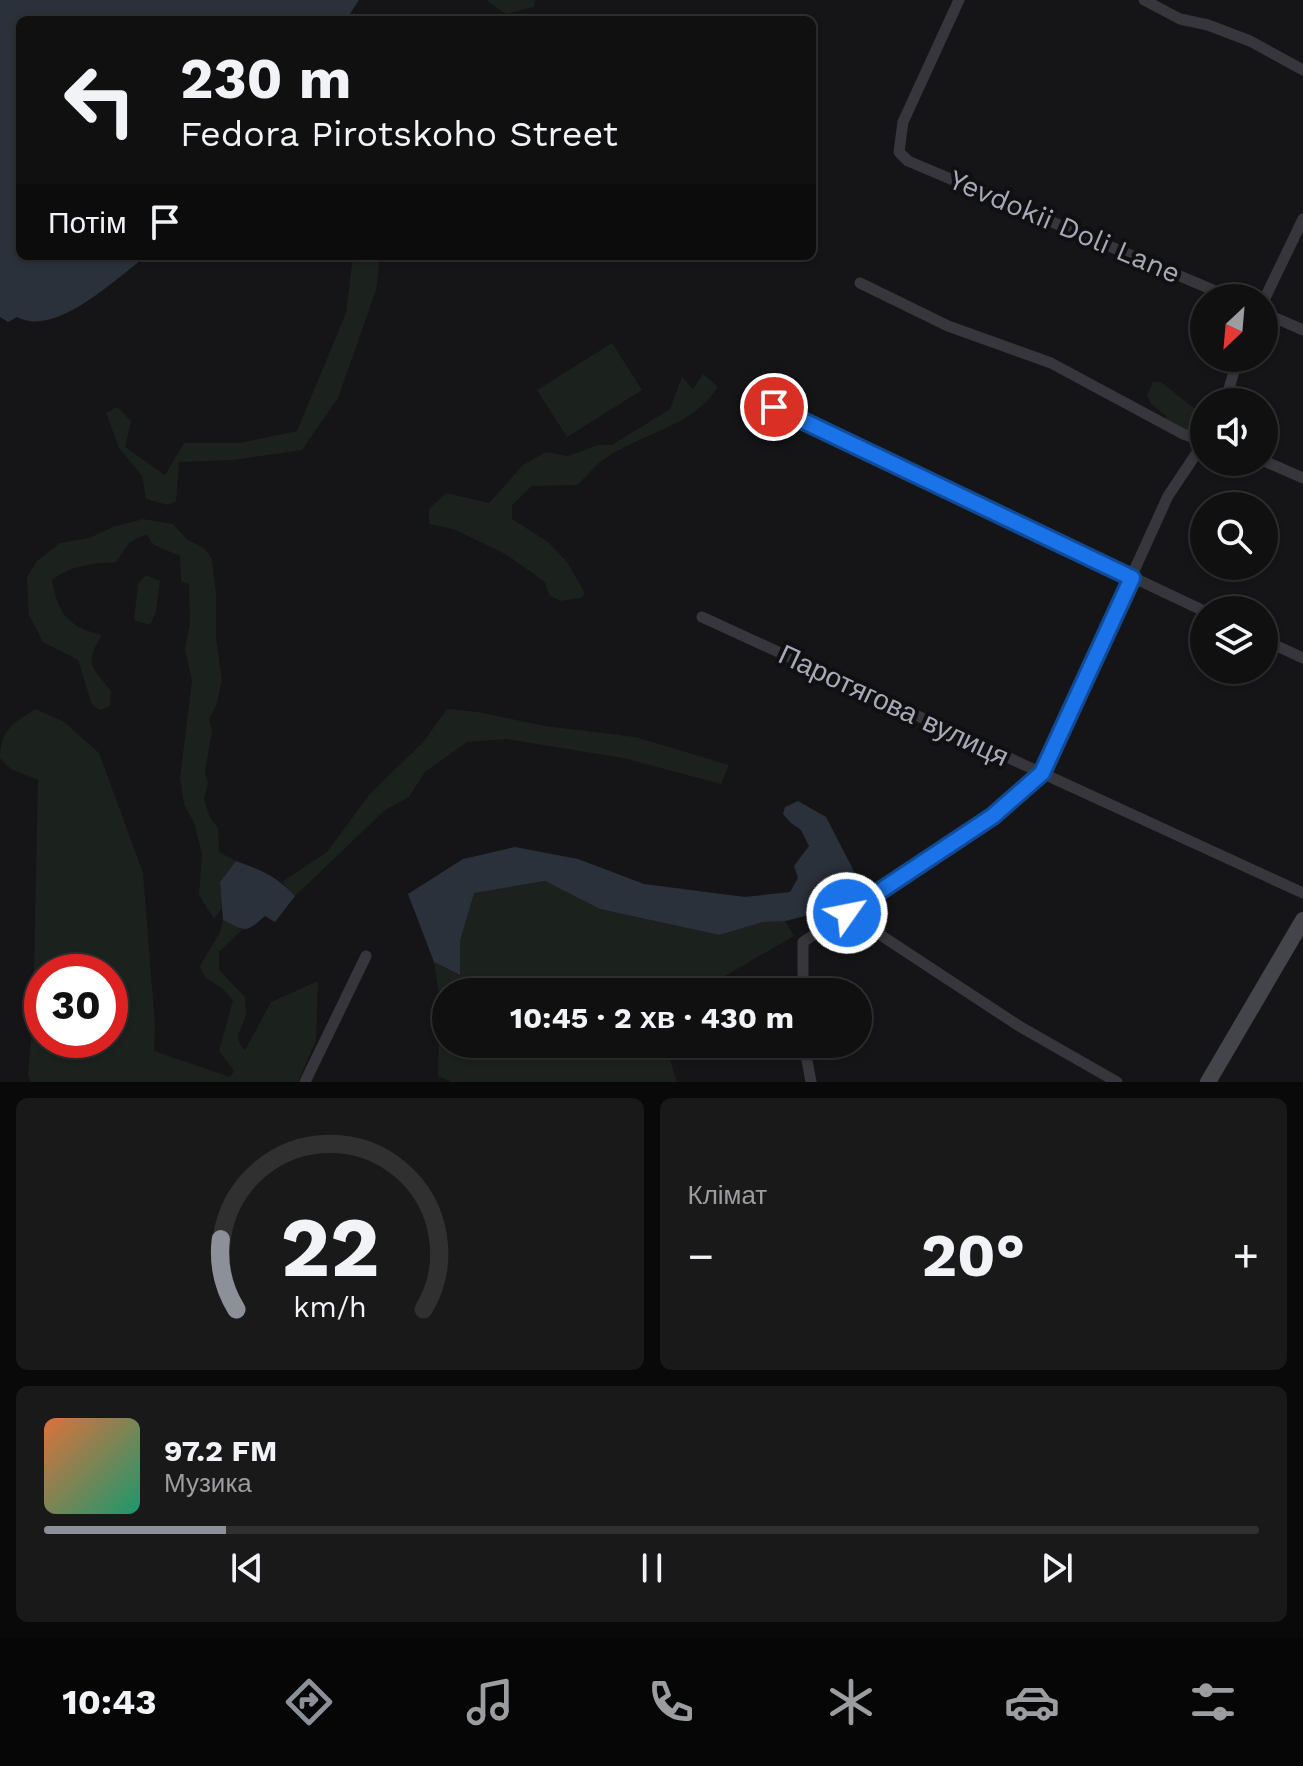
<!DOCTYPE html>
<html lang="uk">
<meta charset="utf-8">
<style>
:root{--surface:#101011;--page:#19191a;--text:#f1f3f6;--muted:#9c9d9f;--line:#303031;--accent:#8c9099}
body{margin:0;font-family:"Work Sans",sans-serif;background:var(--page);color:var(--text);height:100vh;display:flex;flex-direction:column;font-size:30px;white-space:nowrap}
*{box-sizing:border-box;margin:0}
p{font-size:26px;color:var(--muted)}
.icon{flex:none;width:44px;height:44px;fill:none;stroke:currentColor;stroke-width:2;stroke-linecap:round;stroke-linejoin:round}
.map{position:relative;height:1082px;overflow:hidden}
.side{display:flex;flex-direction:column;gap:16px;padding:16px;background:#090909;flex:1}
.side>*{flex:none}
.guide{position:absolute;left:16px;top:16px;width:800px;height:244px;border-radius:12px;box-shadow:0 2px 6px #0004,0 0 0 2px var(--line);background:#101011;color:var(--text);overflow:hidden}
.needle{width:52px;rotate:206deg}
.buttons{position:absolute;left:1190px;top:284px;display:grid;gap:16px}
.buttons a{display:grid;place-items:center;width:88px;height:88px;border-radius:50%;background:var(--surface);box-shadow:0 2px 6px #0004,0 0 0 2px var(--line);font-size:40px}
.speed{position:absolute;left:24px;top:954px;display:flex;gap:16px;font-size:40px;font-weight:700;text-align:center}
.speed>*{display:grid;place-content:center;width:104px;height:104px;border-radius:50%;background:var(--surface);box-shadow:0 2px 6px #0004,0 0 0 2px var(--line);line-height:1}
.speed .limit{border:12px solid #d22;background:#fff;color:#111}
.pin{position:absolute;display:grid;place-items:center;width:68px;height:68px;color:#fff;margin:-34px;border:4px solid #fff;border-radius:50%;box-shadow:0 2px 8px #0007}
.me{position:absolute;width:88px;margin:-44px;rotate:57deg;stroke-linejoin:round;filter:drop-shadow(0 0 6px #0008)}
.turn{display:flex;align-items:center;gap:28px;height:168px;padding:0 32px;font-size:36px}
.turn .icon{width:104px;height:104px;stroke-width:2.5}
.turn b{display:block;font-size:56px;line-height:68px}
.then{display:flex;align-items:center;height:76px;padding:0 32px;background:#0003;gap:16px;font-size:30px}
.big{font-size:60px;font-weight:700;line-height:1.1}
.side .tile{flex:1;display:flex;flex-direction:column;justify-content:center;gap:12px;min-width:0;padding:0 28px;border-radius:12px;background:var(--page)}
.side .dial{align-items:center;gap:0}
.dial svg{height:208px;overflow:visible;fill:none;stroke:var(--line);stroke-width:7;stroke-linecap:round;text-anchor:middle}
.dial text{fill:var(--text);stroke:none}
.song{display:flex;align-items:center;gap:24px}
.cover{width:96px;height:96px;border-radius:12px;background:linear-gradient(135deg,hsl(20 70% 55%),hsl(160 70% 35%))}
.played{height:8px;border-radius:4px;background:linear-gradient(90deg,var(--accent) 15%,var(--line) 15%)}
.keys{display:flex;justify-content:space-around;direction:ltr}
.heat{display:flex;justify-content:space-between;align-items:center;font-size:44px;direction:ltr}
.side .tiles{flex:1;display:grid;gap:16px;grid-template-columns:1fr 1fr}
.tile:last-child{grid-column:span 2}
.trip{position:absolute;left:432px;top:978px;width:440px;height:80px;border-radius:40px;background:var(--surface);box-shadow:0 2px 6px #0004,0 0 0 2px var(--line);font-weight:700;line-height:80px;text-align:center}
.menu{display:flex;height:128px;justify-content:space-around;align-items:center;background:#060607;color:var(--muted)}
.menu .icon{width:56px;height:56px}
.menu .current{color:var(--accent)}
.menu b{font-size:36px;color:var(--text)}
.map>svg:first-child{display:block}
</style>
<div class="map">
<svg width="1303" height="1082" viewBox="0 0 1303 1082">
<rect width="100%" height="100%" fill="#151517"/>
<path fill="#1b211d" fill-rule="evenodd" d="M486 0H536L533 7 506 14Z
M353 256H380L376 290 338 398 302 450 233 460 179 462 176 501 168 505 146 499 142 476 119 448 106 413 117 407 131 421 125 447 165 475 184 443H240L297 431 346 313Z
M612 343 642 390 567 437 537 390Z
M703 374 718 387C690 430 637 433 599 463 591 470 585 478 577 485L532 486 512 505V519L548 542 567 562 585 593 581 598 560 601 549 595 545 582 507 555 456 530 429 524V509L446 493 489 503 523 465 546 452 568 456 598 445H612L670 409 682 377 693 389Z
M1153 382H1161L1204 416V427L1199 432H1186L1167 421 1166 416 1151 404 1147 395Z
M143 519 173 524 187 539 205 549 212 559 216 594V639L222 680 216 706 209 718 212 731 205 772 208 784 204 799 210 818 218 828 219 852 236 861 220 882 222 908 214 919 199 895 202 854 194 823 184 804 180 778 192 681 185 649 190 623 189 584 181 581 180 556 154 545 146 534 130 542 116 562C91 564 72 565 52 580 58 615 69 627 102 635 83 665 92 666 111 691L110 706 100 710 92 705 78 660 43 642 29 615 27 577 37 561 60 543 89 538 113 527Z
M146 575 160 581 156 612 150 625 134 620 138 584Z
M36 709 64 722 99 753 143 873 155 1025 154 1051 230 1077 234 1071 219 1051 233 1000C228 995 223 988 217 985 207 978 204 980 200 966L220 932 223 920 242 930 219 952V970L245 997C245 1004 247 1012 245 1018 240 1032 233 1038 245 1050L271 1002 318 981 316 1040 298 1082H31L28 1075 33 1019 38 780 11 769 0 758C0 730 14 722 36 709ZM42 972H110V1040H42Z
M447 709 478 712 545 726 635 737 729 765 721 784 623 758 506 739 467 742 425 772 409 797 385 810 295 896 282 882 327 852 369 795 424 741Z
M545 881 601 909 718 935 763 922 785 921 794 936 697 992H446V1044H665L677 1082H452L438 1076 440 1001 434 962 459 975 460 941 473 893Z"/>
<path fill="#2b313a" d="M0 0H359L346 20H20V256H147C115 278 57 338 17 317L8 322 0 317Z
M798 801 826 817 859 881 833 909 785 921 763 922 719 935 600 909 545 881 474 893 460 941V975L434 962 408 894 463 859 515 847 578 859 644 884 745 897 790 892 798 878 794 866 809 846 801 830 791 823 783 814 785 807Z
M236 861C259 869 278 877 295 896L275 922 265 916C246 933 245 932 223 920L220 882Z"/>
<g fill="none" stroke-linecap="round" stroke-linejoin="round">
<path stroke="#36363c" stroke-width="11" d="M959 0 903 122 899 152 908 161 1232 298
M1144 0 1180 19 1208 25 1250 41 1303 70
M860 283 948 326 1051 363 1183 434 1204 441
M1264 300 1303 219
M1264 313 1303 330
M1225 402 1238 358
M774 407 1204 611
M1264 461 1303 478
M702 617 1303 893
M1264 640 1303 658
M847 913 1019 1026 1117 1082
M803 992V942L993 816 1042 773 1168 496 1204 442
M804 1044 811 1082
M305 1082 366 956"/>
<path stroke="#44444b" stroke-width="16" d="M1208 1082 1303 920"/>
</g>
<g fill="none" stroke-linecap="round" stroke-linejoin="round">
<defs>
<path id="route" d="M774 407 1132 578 1042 773 993 816 847 913"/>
</defs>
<use href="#route" stroke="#114b97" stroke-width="20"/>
<use href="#route" stroke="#1a73e8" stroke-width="14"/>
</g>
<g text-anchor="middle" stroke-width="8" stroke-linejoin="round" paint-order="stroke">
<g font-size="28" fill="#a7a9b7" stroke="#101012">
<text transform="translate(1065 226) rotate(23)" y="10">Yevdokii Doli Lane</text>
<text transform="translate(894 705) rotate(25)" y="10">Паротягова вулиця</text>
</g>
</g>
</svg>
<div class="buttons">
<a><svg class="needle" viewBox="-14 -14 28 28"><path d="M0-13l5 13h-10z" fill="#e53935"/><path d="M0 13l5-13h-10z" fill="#9c9d9f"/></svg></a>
<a><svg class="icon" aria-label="sound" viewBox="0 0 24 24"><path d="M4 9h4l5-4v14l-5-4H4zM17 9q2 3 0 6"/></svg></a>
<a><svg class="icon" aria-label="search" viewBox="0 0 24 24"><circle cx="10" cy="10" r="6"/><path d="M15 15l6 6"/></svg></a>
<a><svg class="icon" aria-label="layers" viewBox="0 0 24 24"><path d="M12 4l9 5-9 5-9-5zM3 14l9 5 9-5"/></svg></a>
</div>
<div class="speed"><div class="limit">30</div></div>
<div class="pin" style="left:774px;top:407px;background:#d93025"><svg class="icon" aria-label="arrive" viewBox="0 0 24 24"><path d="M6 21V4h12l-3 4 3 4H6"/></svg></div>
<svg class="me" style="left:847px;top:913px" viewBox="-20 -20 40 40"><circle r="17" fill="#1a73e8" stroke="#fff" stroke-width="3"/><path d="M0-11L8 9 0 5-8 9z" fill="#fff"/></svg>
<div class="trip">10:45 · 2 хв · 430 m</div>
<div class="guide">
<div class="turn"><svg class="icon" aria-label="left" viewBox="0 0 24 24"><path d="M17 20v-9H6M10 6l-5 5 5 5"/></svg><div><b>230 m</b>Fedora Pirotskoho Street</div></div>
<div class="then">Потім<svg class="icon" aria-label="arrive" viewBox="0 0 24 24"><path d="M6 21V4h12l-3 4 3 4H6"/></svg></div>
</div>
</div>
<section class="side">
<div class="tiles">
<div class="tile dial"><svg viewBox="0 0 100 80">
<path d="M14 69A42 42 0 1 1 86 69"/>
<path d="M14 69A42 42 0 0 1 8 42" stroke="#8c9099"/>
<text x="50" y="56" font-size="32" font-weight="700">22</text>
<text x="50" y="72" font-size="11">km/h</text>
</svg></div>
<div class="tile"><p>Клімат</p>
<div class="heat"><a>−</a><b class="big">20°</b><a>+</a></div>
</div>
<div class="tile">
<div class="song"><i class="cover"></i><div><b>97.2 FM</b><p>Музика</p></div></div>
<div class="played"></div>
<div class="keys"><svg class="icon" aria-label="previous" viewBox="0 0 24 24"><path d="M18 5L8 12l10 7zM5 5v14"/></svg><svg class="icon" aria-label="pause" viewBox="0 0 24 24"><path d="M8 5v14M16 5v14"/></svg><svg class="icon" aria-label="next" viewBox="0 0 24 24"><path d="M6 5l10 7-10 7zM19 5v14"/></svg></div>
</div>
</div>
</section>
<nav class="menu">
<b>10:43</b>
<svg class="icon current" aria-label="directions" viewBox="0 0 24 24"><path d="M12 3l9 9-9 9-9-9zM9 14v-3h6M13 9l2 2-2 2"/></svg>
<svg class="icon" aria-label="music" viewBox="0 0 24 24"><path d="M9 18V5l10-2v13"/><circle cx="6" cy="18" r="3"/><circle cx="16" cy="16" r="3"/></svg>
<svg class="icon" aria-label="phone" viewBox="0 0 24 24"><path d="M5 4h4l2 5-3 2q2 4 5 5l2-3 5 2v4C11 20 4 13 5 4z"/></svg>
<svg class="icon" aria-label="climate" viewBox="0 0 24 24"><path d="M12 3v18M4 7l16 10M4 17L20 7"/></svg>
<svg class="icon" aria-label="car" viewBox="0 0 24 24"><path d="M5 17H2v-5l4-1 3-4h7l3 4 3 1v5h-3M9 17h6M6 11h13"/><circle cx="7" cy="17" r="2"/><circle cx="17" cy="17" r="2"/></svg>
<svg class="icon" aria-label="filters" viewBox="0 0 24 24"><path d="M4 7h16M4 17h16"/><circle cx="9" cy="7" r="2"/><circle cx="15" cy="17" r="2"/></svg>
</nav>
